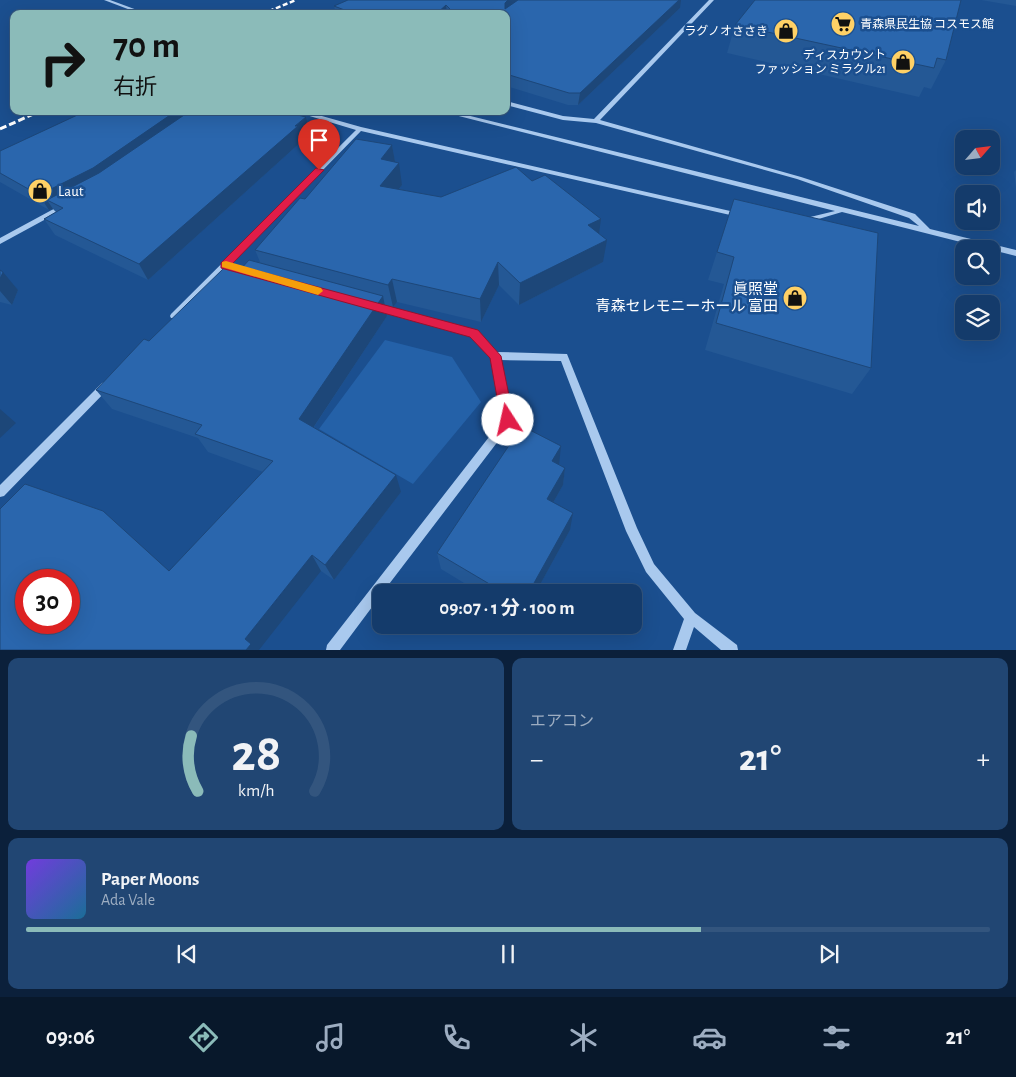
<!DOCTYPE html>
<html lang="ja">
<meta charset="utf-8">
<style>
:root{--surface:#143b6b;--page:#214673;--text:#f1f3f6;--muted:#9dadc1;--line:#33557e;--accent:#8bbbb9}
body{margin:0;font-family:"Alegreya Sans","Noto Sans JP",sans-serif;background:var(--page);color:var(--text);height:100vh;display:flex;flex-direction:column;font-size:19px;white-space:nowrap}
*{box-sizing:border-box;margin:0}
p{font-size:16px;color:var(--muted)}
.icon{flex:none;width:28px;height:28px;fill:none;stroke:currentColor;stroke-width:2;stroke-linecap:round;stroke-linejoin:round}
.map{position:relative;height:650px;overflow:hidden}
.sheet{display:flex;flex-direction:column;gap:8px;padding:8px;background:#0b203b;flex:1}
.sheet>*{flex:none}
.guide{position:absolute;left:10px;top:10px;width:500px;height:105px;border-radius:10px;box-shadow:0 5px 20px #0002,0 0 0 1px var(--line);background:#8bbbb9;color:#111;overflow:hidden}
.needle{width:32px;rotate:62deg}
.controls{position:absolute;left:955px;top:130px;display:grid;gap:10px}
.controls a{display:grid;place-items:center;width:45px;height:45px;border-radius:10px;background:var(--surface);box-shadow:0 5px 20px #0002,0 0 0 1px var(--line);font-size:25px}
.speed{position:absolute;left:15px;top:569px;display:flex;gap:10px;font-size:25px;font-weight:700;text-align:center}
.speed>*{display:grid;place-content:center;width:65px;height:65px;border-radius:50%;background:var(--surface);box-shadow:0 5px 20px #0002,0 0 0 1px var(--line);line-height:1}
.speed .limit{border:8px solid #d22;background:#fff;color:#111}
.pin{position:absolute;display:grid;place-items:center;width:42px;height:42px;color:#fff;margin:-51px -21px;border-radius:50% 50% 50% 0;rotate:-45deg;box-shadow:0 0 5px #0007}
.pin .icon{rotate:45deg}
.me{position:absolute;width:55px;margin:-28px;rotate:350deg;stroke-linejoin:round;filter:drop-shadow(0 0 4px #0008)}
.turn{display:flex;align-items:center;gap:18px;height:105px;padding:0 20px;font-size:22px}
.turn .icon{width:65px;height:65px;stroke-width:2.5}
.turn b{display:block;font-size:35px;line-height:42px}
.big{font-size:38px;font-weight:700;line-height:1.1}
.sheet .card{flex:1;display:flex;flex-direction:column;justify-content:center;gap:8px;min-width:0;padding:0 18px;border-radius:10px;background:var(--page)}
.sheet .dial{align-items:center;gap:0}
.dial svg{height:130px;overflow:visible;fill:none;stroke:var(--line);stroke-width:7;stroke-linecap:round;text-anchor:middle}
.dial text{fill:var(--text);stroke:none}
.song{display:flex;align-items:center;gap:15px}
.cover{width:60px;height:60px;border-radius:8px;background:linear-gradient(135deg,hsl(260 70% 55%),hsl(200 70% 35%))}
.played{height:5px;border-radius:2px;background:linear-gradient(90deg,var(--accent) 70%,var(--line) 70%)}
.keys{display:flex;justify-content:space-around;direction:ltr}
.heat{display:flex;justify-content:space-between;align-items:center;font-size:28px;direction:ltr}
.sheet .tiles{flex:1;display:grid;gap:8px;grid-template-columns:1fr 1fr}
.card:last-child{grid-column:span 2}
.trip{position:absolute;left:372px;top:584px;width:270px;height:50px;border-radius:10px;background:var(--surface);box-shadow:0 5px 20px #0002,0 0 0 1px var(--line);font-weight:700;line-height:50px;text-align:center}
.tabs{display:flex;height:80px;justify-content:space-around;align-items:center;background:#08182b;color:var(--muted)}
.tabs .icon{width:35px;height:35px}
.tabs .on{color:var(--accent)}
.tabs b{font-size:22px;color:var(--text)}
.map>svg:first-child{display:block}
</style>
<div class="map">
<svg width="1016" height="650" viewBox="0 0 1016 650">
<rect width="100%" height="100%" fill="#1b4f8f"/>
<path fill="#2461a8" d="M385 340 452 357 481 402 413 484 319 429Z"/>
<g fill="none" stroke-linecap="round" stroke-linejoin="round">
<path fill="#a9c9ee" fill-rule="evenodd" d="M104 0H110L148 14H141Z
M356 0H362L332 14H325Z
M709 0H714L600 120 801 177 915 214 930 229 1016 250V256L842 212 805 223H802V219L835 211 439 111H450L919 226 909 218 797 179 596 123 563 120 506 105V101L563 116 594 119Z
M293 111H304L361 127 739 213 743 215 739 217 361 131 230 265 253 271 254 273 253 275 250 276 226 269 177 318H171L170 316 171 314 356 130Z
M61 205H64L68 207 0 244V238Z
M376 304 476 332 497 352 567 354 637 528 654 564 695 613 737 645 738 650H721L694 627 686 650H673L684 619 646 572 626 531 561 361 500 360 513 420 512 423 383 592H381V595L340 650H326L327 645 503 419 491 357 470 336 373 309 372 307Z
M105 382 108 383 110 386 108 389 4 496 0 497V485L102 383Z"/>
<path stroke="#fff" stroke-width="2.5" stroke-dasharray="5 2.5" stroke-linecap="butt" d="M262 14 296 0"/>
<path stroke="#fff" stroke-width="3" stroke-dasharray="7 3" stroke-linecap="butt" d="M0 129 40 111"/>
</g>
<path fill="#245895" d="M348 0 680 8 578 105H568L506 86V14H336L334 6Z
M755 0 946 60 931 89 924 87 919 97 727 53 735 25Z
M981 0H1016V6Z
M306 117 310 132 302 139V141L148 280 55 235 44 219 56 212 53 209 49 210 0 182V151Z
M392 145 395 162 402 185 399 189 599 234 603 262 519 305 499 285 481 322 397 302 393 307 385 305 387 316 314 427 401 492 334 580 321 571H169L263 472 208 452 198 438 112 409 96 390 149 341 239 271 260 262 255 250 305 199Z
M1016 170V188L1014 172Z
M734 199 871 368 852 394 705 350 724 284 708 280Z
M0 270 18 290 12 305 0 302Z
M559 464 565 468 563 485 553 503 570 530 536 592H479L441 569 437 553Z"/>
<path fill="#1d4779" d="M508 0H523L505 14V3Z
M679 0H681L680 8 578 105 580 93Z
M446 5 447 14H436Z
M176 111H203L102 183 47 200 53 209 49 210 39 195Z
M306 117 310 132 302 139V141L148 280 139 264Z
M392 145 396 167 399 163 402 185 384 208 380 186 381 159Z
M601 219 598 241 588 225Z
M607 240 603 262 519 305 520 283Z
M498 262 499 285 481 322 480 299Z
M3 272 18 290 12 305 0 291V279Z
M392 279 397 302 393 307 388 285Z
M383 296 387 316 307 437 299 419Z
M0 409 16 423 0 438Z
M561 446 559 465 552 461Z
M565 468 563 485 545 517 547 499Z
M396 475 401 492 334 580 325 565Z
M573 513 570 530 536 592H529Z
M312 555 321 571 259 650H246L245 639Z"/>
<path fill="#2a66ad" stroke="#1d4779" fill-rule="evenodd" d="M348 0H508L505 3V9L518 0H679L580 93H569L506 74V14H455L446 5 436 14H355L334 6Z
M755 0H961L946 60 937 58 934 68 735 25Z
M86 111H176L93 168 39 195 0 173V151Z
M190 111H281L306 117 295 126H298L139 264 44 219 63 208 47 200 99 173Z
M356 139 392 145 381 159 399 163 380 186 441 197 516 167 532 181 545 175 601 219 588 225 607 240 520 283 498 262 480 299 392 279 388 285 255 250 300 198 305 199Z
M734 199 878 233 871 368 716 323 734 257 717 252Z
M249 260 383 296 299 419 396 475 325 565 312 555 245 639 251 644 246 650H0V509L25 484 103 511 169 571 273 461 195 434 202 425 96 390 144 339 149 341 225 267 239 271ZM26 580H69V622H26Z
M0 270 3 272 0 279Z
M522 426 561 446 552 461 565 468 547 499 573 513 529 592H503L437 553Z"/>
<path fill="#e11d48" stroke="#92132f" d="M316 168 324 170 232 264 478 330 501 356 514 420 512 423 508 425 501 420 490 358 470 337 221 268V263Z"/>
<path fill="#f59e0b" d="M226 261 321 288 323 291 318 295 222 267V262Z"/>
<defs>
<symbol id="supermarket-disc" viewBox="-11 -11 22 22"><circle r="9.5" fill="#ffd166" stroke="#1b4f8f"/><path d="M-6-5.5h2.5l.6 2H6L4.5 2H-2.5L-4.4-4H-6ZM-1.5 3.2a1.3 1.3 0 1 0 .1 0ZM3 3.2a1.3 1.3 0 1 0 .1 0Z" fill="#111"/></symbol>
<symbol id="shop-disc" viewBox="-11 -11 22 22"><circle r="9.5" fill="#ffd166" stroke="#1b4f8f"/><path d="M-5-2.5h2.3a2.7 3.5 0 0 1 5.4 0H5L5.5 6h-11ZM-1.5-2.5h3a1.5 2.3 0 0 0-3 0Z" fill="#111"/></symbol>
</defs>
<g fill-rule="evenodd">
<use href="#supermarket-disc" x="829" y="10" width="28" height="28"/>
<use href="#shop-disc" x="772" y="17" width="28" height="28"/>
<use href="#shop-disc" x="889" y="48" width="28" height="28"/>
<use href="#shop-disc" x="26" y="177" width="28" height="28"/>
<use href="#shop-disc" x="781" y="284" width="28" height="28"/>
</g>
<g text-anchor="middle" stroke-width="5" stroke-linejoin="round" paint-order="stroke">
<g font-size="12" fill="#fff" stroke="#1b4f8f" text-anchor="end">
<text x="860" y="28" text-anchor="start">青森県民生協 コスモス館</text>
<text x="768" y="35">ラグノオささき</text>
<text x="886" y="59">ディスカウント<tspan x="886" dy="14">ファッション ミラクル21</tspan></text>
</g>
<g font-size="15" fill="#fff" stroke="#1b4f8f" text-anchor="start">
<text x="58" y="196">Laut</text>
<text x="778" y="294" text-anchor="end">眞照堂<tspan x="778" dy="17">青森セレモニーホール 富田</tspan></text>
</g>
</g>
</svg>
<div class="controls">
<a><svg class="needle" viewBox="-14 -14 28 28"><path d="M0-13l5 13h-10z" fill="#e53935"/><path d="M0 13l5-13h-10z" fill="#9dadc1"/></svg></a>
<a><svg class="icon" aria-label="sound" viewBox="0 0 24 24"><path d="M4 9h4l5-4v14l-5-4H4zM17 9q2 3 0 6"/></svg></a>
<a><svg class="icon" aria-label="search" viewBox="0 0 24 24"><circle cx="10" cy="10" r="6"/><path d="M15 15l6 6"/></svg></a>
<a><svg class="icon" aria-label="layers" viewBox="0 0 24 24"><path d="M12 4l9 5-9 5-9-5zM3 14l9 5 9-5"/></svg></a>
</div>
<div class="speed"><div class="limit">30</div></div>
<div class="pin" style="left:319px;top:170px;background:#d93025"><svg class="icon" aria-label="arrive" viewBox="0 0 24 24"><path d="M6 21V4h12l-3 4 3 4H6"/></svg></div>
<svg class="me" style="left:508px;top:420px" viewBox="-20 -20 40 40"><circle r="19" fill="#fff"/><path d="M0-13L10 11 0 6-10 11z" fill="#e11d48"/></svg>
<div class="trip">09:07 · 1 分 · 100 m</div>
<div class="guide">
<div class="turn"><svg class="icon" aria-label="right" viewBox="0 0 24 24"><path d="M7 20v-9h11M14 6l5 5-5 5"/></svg><div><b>70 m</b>右折</div></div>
</div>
</div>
<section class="sheet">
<div class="tiles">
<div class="card dial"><svg viewBox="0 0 100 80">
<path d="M14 69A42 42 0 1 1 86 69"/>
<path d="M14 69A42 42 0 0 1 10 35" stroke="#8bbbb9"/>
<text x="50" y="56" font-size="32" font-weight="700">28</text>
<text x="50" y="72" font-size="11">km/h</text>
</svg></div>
<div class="card"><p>エアコン</p>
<div class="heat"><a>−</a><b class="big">21°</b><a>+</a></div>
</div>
<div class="card">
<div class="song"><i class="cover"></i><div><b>Paper Moons</b><p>Ada Vale</p></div></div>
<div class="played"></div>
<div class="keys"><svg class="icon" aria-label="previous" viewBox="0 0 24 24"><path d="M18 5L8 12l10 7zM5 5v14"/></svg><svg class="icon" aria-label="pause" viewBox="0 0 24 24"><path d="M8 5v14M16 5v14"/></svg><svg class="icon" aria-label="next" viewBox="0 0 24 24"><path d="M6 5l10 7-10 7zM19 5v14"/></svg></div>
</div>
</div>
</section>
<nav class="tabs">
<b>09:06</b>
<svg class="icon on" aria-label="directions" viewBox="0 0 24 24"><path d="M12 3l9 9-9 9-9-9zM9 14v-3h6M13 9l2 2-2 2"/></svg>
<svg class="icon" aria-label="music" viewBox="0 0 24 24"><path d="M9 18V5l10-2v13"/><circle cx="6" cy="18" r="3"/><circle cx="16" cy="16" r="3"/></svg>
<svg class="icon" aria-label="phone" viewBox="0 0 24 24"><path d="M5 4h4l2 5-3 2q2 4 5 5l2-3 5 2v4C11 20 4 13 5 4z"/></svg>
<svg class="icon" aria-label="climate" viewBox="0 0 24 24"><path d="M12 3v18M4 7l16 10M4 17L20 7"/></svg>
<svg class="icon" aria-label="car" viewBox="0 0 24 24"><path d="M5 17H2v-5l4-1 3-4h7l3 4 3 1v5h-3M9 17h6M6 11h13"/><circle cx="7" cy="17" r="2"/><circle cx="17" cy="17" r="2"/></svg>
<svg class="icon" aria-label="filters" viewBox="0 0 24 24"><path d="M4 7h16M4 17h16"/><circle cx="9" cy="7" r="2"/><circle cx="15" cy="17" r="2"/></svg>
<b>21°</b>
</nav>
